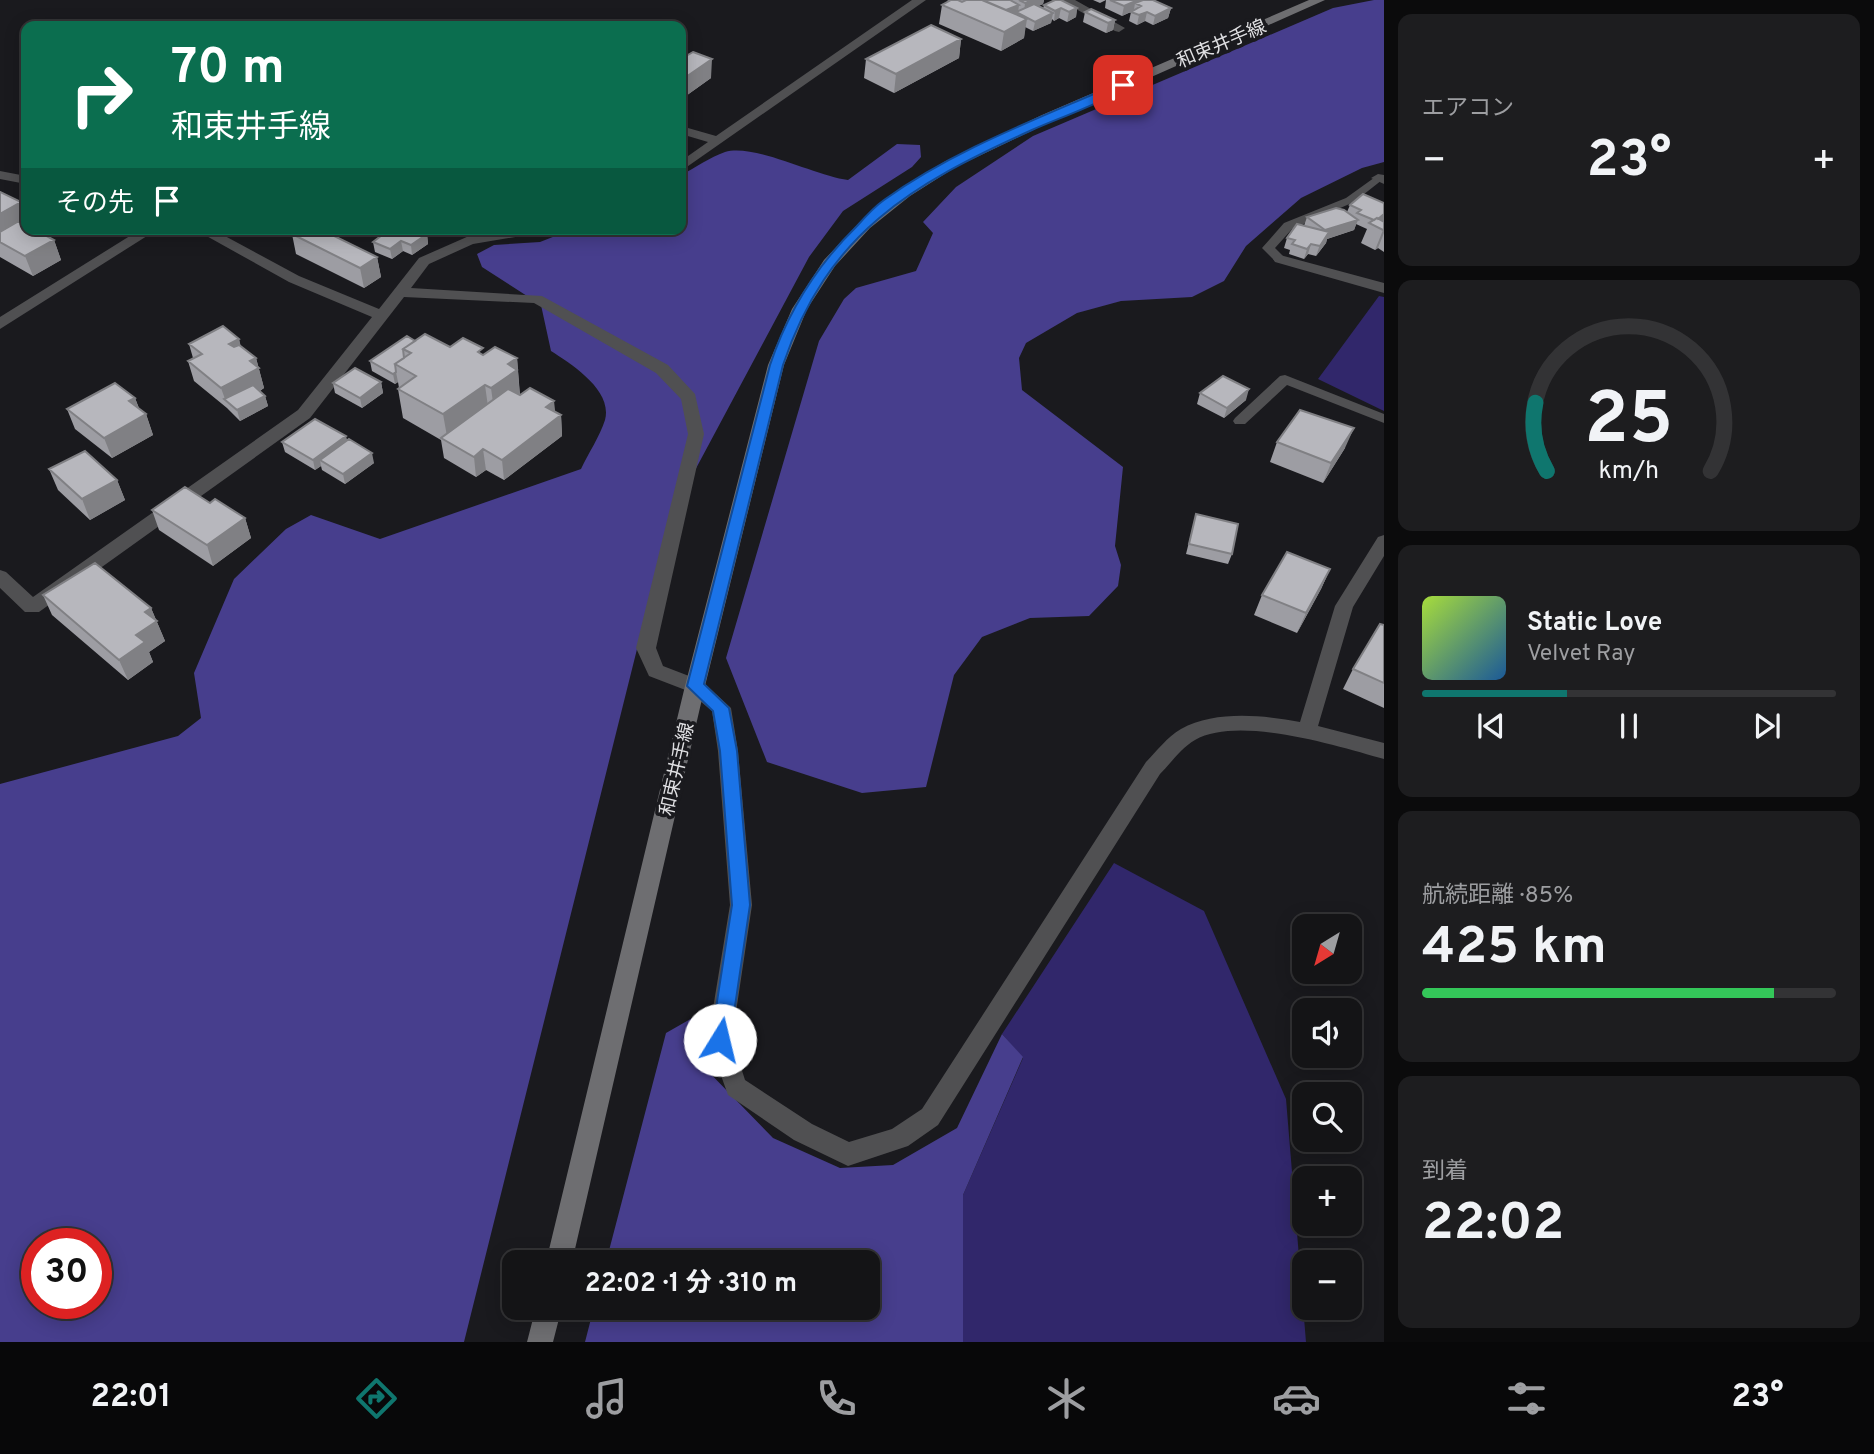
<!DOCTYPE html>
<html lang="ja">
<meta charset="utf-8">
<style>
:root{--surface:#141416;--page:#1d1d1f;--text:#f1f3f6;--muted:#9d9ea1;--line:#333335;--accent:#0f766e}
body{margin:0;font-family:Overpass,"Noto Sans JP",sans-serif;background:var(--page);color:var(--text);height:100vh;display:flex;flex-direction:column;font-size:26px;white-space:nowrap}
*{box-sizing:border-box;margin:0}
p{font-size:23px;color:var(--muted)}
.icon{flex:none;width:38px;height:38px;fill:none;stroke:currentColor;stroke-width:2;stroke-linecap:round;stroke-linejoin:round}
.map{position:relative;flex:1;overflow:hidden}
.drawer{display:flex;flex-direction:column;gap:14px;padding:14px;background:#0b0b0c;width:490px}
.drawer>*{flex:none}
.guide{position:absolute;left:21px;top:21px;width:665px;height:214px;border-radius:14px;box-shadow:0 4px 18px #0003,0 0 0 2px var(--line);background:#0b6e4f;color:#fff;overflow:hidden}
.needle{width:46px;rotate:217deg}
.controls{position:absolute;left:1292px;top:914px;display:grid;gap:14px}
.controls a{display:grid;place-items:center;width:70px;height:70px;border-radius:14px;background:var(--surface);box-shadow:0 4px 18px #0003,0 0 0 2px var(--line);font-size:35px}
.speed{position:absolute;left:21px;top:1228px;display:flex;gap:14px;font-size:35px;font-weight:700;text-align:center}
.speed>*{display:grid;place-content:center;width:91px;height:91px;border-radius:50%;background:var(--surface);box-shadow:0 4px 18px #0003,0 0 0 2px var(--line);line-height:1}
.speed .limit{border:10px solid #d22;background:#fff;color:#111}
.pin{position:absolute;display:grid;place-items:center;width:60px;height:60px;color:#fff;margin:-30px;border-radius:14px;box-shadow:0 4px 10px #0006}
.me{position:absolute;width:77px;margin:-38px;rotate:9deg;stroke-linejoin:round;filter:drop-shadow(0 0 5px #0008)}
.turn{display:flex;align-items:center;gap:24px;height:147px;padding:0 35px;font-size:32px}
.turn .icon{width:91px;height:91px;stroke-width:2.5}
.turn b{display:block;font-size:49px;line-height:60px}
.then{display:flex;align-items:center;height:66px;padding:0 35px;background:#0003;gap:14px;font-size:26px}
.big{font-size:52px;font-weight:700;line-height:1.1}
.drawer .card{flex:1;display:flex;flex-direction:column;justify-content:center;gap:10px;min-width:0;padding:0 24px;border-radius:14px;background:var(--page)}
.drawer .dial{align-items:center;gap:0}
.dial svg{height:182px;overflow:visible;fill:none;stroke:var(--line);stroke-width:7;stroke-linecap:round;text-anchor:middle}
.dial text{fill:var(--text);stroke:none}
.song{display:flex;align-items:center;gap:21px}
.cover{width:84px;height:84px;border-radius:10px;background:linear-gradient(135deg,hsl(80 70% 55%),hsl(210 70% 35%))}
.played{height:7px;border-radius:4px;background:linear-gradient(90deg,var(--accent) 35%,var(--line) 35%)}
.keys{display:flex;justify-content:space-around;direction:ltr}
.heat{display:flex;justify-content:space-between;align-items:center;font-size:38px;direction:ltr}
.charge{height:10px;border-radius:5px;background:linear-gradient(90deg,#34c759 85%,var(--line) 0)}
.trip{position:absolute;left:502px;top:1250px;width:378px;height:70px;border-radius:14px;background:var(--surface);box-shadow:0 4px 18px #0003,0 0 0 2px var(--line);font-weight:700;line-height:70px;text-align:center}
.tab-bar{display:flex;height:112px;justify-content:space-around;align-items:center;background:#080809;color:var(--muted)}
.tab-bar .icon{width:49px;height:49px}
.tab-bar .on{color:var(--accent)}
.tab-bar b{font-size:32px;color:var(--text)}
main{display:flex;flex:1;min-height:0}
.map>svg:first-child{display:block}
</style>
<main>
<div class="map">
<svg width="1384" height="1342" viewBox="0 0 1384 1342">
<rect width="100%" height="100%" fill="#1a1a1e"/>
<path fill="#31276b" d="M1379 296 1384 297V411L1318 379Z
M1114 863 1204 911 1286 1099 1306 1342H963V1195L1023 1058 1002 1034Z"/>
<path fill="#473e8d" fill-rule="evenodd" d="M1374 0H1384V162L1362 168 1301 198 1246 246 1224 281 1192 297 1121 301 1077 313 1026 343 1019 358 1022 390 1123 467 1115 546 1121 565 1118 586 1089 616 1030 618 982 637 954 675 926 787 862 793 767 762 726 658 819 341 844 299 856 288 916 271 933 233 923 222 956 187 1033 136 1333 8Z
M897 144 920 145 921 157 912 167 843 211 809 257 670 517 464 1342H0V784L178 736 201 718 194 673 234 579 286 529 311 515 380 539 581 469C588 454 600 436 605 420 613 390 571 364 551 351L541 305 482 267 477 254 494 245 540 242 573 229H681V175C695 168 710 157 725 152 754 143 815 176 848 180ZM37 1244H96V1304H37Z
M694 1017 700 1063 773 1138 840 1168 893 1165 957 1128 1002 1034 1023 1057 963 1195V1342H585L594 1307H868V1262H606L666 1033Z"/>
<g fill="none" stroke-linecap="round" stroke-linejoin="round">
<path fill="#505052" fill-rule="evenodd" d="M1378 175 1382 176V180L1354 202 1292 229 1275 248 1286 259 1284 262H1276L1262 248 1284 223 1346 198Z
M1285 375 1384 414V423L1287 385 1245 424H1235L1233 421 1235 418 1280 376Z"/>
<path fill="#505052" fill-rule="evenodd" d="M912 0H926L681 171V161L708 142 681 134V126L716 136Z
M1060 0H1075L1125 28 1119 32 1115 31Z
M0 171 26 176V184L0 179Z
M1378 174 1384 175V184L1371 178Z
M141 229H158L0 329V317Z
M194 229H212L299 276 379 309 419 258 469 236 510 229H546L539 233 473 244 429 264 411 288 542 296 668 365 695 394 704 434 656 648 663 666 702 681 731 708 738 751 752 905 732 1039 745 1080 812 1124 849 1142 892 1129 922 1109 1146 762C1157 751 1167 737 1181 729 1215 710 1263 715 1300 722L1335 606 1378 537 1384 535V556L1353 607 1318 726 1384 743V759C1337 746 1239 715 1195 740 1181 748 1171 763 1160 774L938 1125 908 1146 848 1166 794 1140 728 1095 708 1039 730 905 718 751 712 711 688 691 649 676 636 648 688 434 681 399 656 373 534 303 404 297 310 418 39 612H25L0 588V570L6 572 33 597 298 410 372 317 289 282Z
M1280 255 1384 283V293L1275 262 1273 259 1275 256Z"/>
<path fill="#6e6e71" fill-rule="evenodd" d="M1309 0H1325L1052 121 954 168 910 196 870 228 835 266 807 309 784 365 705 686 572 1262H546L685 686 768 365 792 309 824 260 860 222 900 190 944 162 1042 115Z
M536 1307H562L553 1342H527Z"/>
</g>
<path fill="#9d9da3" d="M947 0H1044L1043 4 1038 6 1043 9 1044 5 1077 8 1076 17 1067 22 1059 18 1054 21 1052 19 1051 23 1033 31 1025 27 1024 38 1001 51 939 24 942 5 949 1Z
M1093 0H1153L1171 8 1168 18 1153 25 1145 21 1137 25 1129 21 1131 12 1122 16 1105 8 1106 0 1100 3Z
M1085 12 1115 20 1113 30 1106 33 1083 22Z
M961 39 959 58 894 93 864 78 866 59Z
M681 59 711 78 683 98 681 97Z
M0 192 24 224 54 240 61 260 33 276 0 257Z
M1384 203V252L1378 248 1375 250 1361 243 1367 229 1356 224 1354 230 1327 239 1326 243 1316 256 1308 254 1304 259 1289 254 1290 250 1284 248 1287 238 1304 226 1307 217 1347 212 1350 205Z
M390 229H450L440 236 428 231 425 233 427 234 428 244 412 255 403 251 392 259 375 252 373 242Z
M292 234 377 257 381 277 364 288 296 254Z
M239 339 240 346 256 358 264 388 260 391 265 396 268 406 240 421 227 408 194 381 188 361 193 358 189 344Z
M415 341 484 355 517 358 520 395 561 415 562 436 504 480 486 470 476 477 444 458 441 440 403 418 398 389 399 388 398 382 395 384 372 371 370 361Z
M381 382 383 393 362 408 335 393 333 383Z
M1200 393 1246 400 1224 418 1197 404Z
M135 398 139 408 146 414 153 435 112 458 75 429 67 409Z
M347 440 374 463 345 484 322 470 321 466 315 470 285 452 282 442Z
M1277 442 1345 448 1323 483 1270 462Z
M49 469 117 480 125 500 90 520 58 490Z
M210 503 245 518 251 538 213 566 159 530 152 510Z
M1196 514 1232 554 1228 564 1186 554Z
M1330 569 1321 589 1297 633 1254 615 1262 595Z
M43 595 151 608 165 641 149 652 153 662 128 680 52 615Z
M1384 625V708L1343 689 1353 669Z"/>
<path fill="#808084" d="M1033 0H1044L1043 4 1024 13 1025 3Z
M1138 0H1145L1135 3 1134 10 1122 16 1124 6Z
M1019 5 1018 13 1016 12V15L1002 12Z
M1061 8 1059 18 1054 21 1055 11Z
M1077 8 1076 17 1067 22 1069 12Z
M1171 8 1168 18 1153 25 1155 16Z
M1147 12 1145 21 1137 25 1139 15Z
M1053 13 1051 23 1033 31 1035 22Z
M1027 19 1024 38 1001 51 1004 32Z
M1115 20 1113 30 1106 33 1108 23Z
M961 39 959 58 894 93 896 74Z
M712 59 711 78 683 98V79Z
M21 202 26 217V223L0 238V214Z
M1384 214V222L1377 227 1375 221Z
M1358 220 1354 230 1327 239 1326 243 1316 256 1325 230Z
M419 229H428V231L421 237Z
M439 229H450L440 236Z
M1384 229V233L1378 248 1375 250 1383 230Z
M427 234 428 244 412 255 411 245Z
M54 240 61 260 33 276 25 256Z
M401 241 403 251 392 259 390 249Z
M1311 244 1308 254 1304 259 1307 249Z
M377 257 381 277 364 288 360 268Z
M239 339 244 359 229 344Z
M256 358 264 388 232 406 225 399 221 388 250 361Z
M517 358 520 399 495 418 491 388 508 364Z
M396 372 398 382 395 384 393 374Z
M381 382 383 393 362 408 360 398Z
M485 385 489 414 448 442 443 414Z
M1249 389 1246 400 1224 418 1227 408Z
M265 396 268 406 240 421 237 410Z
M135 398 142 417 146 414 153 435 112 458 104 438 129 401Z
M554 401 556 419 561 415 562 436 504 480 502 460 546 407Z
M1354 428 1345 448 1323 483 1331 463Z
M346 436 349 447 320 460 321 466 315 470 313 460Z
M483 449 486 470 476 477 474 457Z
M372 453 374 463 345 484 343 474Z
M117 480 125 500 90 520 82 499Z
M245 518 251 538 213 566 207 545Z
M1330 569 1321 589 1297 633 1306 613Z
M151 608 165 641 149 652 153 662 128 680 119 660 136 635 145 612Z"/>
<path fill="#b7b7bd" stroke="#808084" stroke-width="2" d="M951 0H958L962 2 966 0H982L1027 19 1004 32 942 5Z
M987 0H1010L1019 5 1006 10 985 1Z
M1019 0H1033L1025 3Z
M1055 0H1061L1077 8 1069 12 1061 8 1055 11 1044 5Z
M1110 0H1138L1124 6Z
M1143 0H1153L1171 8 1155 16 1147 12 1139 15 1131 12 1141 6 1135 3Z
M1034 4 1053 13 1035 22 1016 12Z
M1091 9 1115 20 1108 23 1085 12Z
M931 25 961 39 896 74 866 59Z
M693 52 712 59 683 79 681 78V59Z
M0 192 21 202 0 214Z
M1363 194 1384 203V214L1378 219 1377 218 1374 220 1357 213 1361 210 1350 205Z
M1336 208 1344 210 1358 220 1325 230 1307 217Z
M1377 218 1384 222V229L1383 230 1369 223Z
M19 221 26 225V229H34L54 240 25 256 0 242V232Z
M1297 224 1329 232 1320 246 1311 244 1307 249 1292 244 1295 240 1287 238Z
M299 229H320L377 257 360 268 292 234Z
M390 229H415L427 234 411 245 401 241 390 249 373 242Z
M223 326 239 339 229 344 234 347 239 345 256 358 250 361 259 368 221 388 188 361 202 354 189 344Z
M425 334 450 347 463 338 483 348 478 352 483 355 495 347 517 358 508 364 517 370 491 388 485 385 443 414 398 389 416 376 395 364 411 353 403 349Z
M407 336 415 341 403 349 404 358 395 364 396 372 393 374 370 361Z
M355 368 381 382 360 398 333 383Z
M1223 376 1249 389 1227 408 1200 393Z
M115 383 135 398 129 401 146 414 104 438 67 409Z
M253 385 265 396 237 410 224 399Z
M530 388 554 401 546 407 561 415 502 460 483 449 474 457 441 438 508 389 520 395Z
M1300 410 1354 428 1331 463 1277 442Z
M315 419 346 436 313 460 282 442Z
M349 439 372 453 343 474 320 460Z
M85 451 117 480 82 499 49 469Z
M185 487 210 503 215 499 245 518 207 545 152 510Z
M1196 514 1238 524 1232 554 1189 544Z
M1287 552 1330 569 1306 613 1262 595Z
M95 563 151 608 145 612 157 621 136 635 145 642 119 660 43 595Z
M1380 624 1384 625V683L1353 669Z"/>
<path fill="#1a73e8" stroke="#114b97" stroke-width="2" d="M1119 83 1128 85C1111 100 1056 119 1032 130 912 184 827 233 783 365L704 684 729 708 737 751 750 905 730 1040 727 1046 720 1048 713 1046 711 1040 732 905 720 751 713 711 687 686 770 365C788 311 816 266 857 226 865 217 874 207 884 200 955 149 1040 118 1119 83Z"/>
<g text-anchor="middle" stroke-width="7" stroke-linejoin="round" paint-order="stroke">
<g font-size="19" fill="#dfdfe2" stroke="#1a1a1e">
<text transform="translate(1221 43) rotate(-23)" y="7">和束井手線</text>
<text transform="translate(676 769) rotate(-77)" y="7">和束井手線</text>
</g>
</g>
</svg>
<div class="controls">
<a><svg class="needle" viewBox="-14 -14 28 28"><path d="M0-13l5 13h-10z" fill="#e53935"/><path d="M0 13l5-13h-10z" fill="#9d9ea1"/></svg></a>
<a><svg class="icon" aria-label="sound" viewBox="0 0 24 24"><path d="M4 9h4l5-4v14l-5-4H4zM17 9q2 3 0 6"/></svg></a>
<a><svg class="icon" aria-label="search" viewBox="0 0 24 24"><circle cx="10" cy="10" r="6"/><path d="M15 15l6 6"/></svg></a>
<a>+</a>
<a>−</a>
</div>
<div class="speed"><div class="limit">30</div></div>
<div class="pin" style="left:1123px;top:85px;background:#d93025"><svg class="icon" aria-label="arrive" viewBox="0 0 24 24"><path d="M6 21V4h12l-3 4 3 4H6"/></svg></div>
<svg class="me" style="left:720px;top:1040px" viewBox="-20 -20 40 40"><circle r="19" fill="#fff"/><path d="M0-13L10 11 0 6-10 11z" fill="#1a73e8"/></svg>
<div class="trip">22:02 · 1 分 · 310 m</div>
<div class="guide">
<div class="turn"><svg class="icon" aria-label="right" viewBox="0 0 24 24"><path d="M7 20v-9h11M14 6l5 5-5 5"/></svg><div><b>70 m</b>和束井手線</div></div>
<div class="then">その先<svg class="icon" aria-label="arrive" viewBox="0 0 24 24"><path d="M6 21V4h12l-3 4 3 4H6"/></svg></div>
</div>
</div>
<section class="drawer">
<div class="card"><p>エアコン</p>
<div class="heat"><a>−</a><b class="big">23°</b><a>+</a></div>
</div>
<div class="card dial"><svg viewBox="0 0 100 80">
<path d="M14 69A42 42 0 1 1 86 69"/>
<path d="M14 69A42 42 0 0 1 9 39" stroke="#0f766e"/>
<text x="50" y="56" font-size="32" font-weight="700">25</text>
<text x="50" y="72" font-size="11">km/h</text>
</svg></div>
<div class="card">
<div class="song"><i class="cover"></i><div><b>Static Love</b><p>Velvet Ray</p></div></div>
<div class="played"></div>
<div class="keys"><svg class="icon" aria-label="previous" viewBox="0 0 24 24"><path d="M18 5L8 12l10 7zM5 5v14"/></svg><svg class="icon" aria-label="pause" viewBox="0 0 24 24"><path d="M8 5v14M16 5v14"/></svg><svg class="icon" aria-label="next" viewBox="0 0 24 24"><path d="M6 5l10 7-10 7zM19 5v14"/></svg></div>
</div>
<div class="card"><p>航続距離 · 85%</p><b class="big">425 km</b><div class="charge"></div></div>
<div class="card"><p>到着</p><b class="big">22:02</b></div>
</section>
</main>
<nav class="tab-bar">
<b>22:01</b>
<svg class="icon on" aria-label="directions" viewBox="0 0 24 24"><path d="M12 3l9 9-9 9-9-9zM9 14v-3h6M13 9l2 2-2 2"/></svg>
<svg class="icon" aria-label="music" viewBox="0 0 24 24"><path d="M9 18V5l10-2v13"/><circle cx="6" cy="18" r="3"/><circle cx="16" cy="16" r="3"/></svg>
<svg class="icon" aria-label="phone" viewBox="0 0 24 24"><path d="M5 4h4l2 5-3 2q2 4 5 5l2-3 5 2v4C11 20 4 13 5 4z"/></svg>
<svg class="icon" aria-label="climate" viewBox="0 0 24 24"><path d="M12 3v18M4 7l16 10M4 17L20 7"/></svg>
<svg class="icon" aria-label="car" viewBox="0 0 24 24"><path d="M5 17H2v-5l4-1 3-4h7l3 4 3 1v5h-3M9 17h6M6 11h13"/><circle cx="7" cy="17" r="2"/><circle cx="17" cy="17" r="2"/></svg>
<svg class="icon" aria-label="filters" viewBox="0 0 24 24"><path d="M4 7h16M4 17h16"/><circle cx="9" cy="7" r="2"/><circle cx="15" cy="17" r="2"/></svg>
<b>23°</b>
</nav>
